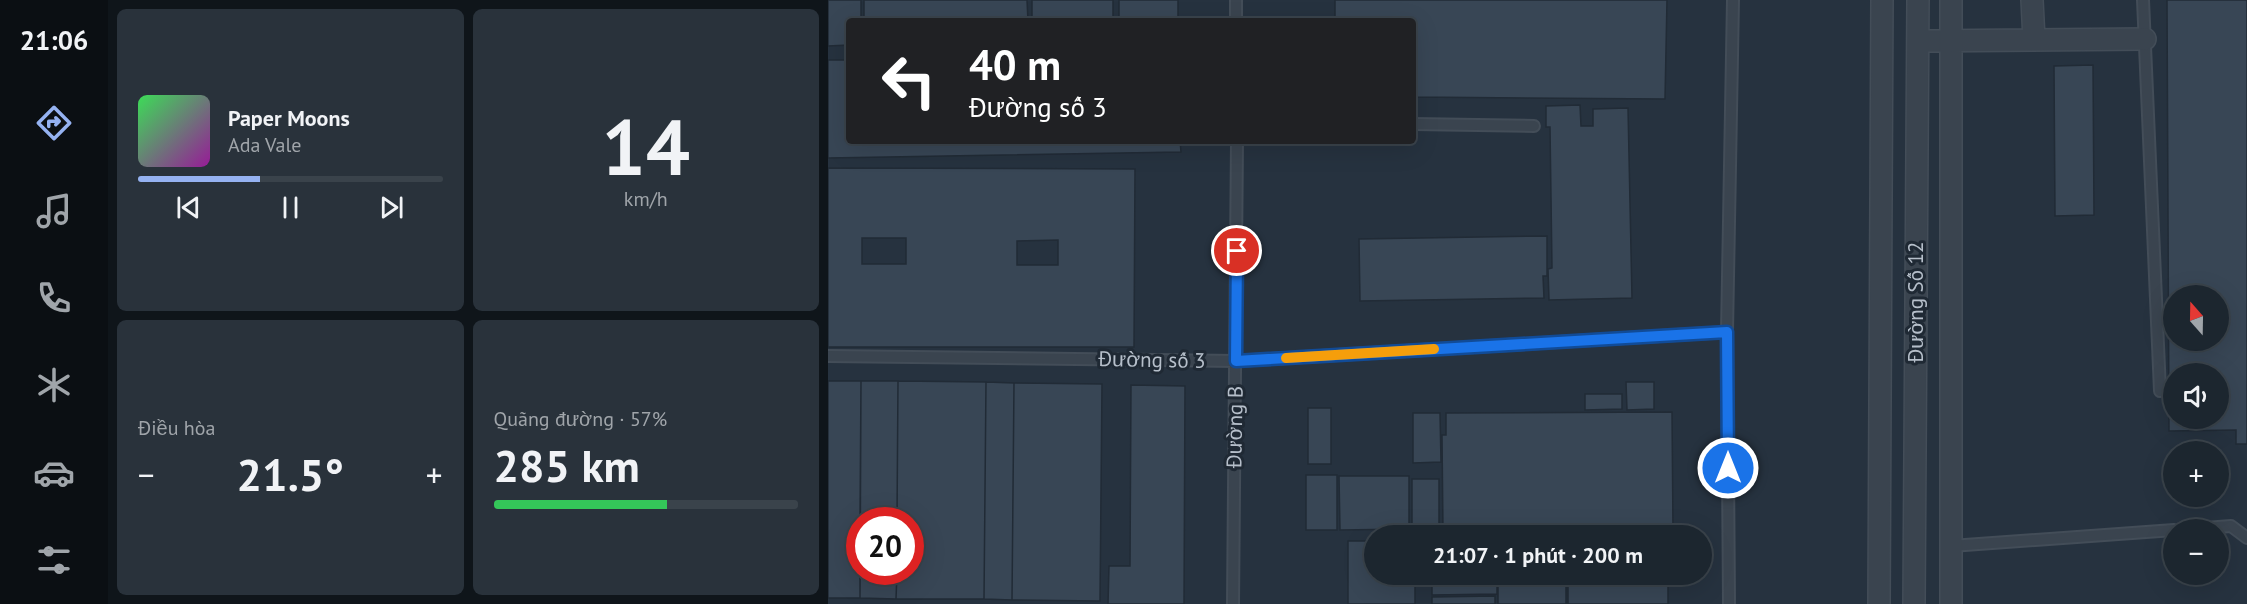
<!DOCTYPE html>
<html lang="vi">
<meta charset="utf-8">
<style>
:root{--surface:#1c262f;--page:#29323b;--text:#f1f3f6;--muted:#a0a5aa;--line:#3a434b;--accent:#95b2f1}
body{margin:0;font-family:"PT Sans",sans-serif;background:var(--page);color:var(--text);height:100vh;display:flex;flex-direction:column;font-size:22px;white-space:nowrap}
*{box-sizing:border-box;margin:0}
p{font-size:20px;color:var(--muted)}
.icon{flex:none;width:33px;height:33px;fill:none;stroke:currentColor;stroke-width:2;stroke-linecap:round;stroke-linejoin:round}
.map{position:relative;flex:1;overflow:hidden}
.drawer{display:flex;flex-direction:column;gap:9px;padding:9px;background:#0f151a;width:720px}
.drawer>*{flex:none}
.guide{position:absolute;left:18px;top:18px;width:570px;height:126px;border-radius:6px;box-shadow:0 6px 24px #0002,0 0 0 2px var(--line);background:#202124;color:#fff;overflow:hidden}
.needle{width:39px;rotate:340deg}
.tools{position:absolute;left:1335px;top:285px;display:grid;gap:12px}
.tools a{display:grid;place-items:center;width:66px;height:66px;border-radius:50%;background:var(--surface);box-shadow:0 6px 24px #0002,0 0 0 2px var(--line);font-size:30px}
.speed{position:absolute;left:18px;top:507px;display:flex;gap:12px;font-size:30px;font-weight:700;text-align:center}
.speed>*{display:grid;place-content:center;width:78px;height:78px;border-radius:50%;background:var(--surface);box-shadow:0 6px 24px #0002,0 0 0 2px var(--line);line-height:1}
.speed .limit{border:9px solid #d22;background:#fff;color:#111}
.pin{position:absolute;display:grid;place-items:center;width:51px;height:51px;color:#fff;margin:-26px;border:3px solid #fff;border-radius:50%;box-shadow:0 2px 6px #0007}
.me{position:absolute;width:66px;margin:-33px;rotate:0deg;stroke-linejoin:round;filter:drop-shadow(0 0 4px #0008)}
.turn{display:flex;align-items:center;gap:21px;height:126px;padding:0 24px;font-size:27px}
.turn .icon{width:78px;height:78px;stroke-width:2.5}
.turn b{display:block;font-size:42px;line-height:51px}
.big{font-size:45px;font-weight:700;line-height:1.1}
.drawer .card{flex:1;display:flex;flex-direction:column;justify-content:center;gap:9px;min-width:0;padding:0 21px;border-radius:9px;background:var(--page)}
.drawer .dial{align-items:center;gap:0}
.dial b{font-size:78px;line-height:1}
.song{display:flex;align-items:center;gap:18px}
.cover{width:72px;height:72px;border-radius:9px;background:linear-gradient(135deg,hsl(130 70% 55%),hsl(300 70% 35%))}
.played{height:6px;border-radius:3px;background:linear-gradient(90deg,var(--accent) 40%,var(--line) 40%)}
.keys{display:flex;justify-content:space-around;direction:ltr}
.heat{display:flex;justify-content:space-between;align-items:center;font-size:33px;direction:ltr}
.charge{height:9px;border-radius:4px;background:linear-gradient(90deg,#34c759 57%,var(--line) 0)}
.drawer .tiles{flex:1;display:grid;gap:9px;grid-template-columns:repeat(2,1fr)}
.trip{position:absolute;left:536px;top:525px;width:348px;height:60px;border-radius:30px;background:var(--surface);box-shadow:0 6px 24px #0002,0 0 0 2px var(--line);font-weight:700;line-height:60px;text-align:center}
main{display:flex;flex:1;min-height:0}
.menu{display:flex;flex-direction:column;width:108px;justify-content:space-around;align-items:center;background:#0b0f13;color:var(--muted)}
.menu .icon{width:42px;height:42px}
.menu .current{color:var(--accent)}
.menu b{font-size:27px;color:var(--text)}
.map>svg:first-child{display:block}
</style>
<main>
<nav class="menu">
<b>21:06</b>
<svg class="icon current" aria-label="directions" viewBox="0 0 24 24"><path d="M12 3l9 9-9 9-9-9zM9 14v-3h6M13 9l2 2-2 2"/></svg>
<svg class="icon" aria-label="music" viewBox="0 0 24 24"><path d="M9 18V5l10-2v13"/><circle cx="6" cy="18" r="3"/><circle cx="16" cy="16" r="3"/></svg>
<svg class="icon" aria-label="phone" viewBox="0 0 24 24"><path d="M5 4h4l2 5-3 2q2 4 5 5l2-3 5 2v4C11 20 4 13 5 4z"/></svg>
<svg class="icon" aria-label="climate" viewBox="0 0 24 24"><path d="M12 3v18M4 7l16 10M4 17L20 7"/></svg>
<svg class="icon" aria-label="car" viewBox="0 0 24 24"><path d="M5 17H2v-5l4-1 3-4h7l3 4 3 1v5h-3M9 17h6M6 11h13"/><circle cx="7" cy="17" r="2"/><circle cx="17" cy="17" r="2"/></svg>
<svg class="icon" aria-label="filters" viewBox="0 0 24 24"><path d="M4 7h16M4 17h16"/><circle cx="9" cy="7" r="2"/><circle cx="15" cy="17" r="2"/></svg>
</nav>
<section class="drawer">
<div class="tiles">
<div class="card">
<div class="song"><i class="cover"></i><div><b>Paper Moons</b><p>Ada Vale</p></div></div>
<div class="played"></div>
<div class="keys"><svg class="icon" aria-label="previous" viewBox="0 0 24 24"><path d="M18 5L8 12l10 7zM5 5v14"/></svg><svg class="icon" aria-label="pause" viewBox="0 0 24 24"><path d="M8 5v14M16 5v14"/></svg><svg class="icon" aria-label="next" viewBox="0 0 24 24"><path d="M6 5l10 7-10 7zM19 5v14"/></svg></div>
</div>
<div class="card dial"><b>14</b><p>km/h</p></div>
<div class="card"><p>Điều hòa</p>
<div class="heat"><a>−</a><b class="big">21.5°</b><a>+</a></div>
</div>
<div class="card"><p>Quãng đường · 57%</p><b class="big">285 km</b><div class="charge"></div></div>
</div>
</section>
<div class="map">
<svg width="1419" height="604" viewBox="0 0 1419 604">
<rect width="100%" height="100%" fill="#26323f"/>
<path fill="#384655" stroke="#212b36" stroke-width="1.5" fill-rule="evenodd" d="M0 0H33V21H21V45L0 46Z
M36 0H199L200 21H36Z
M204 0H285V21H204Z
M291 0H350V21H291Z
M507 0H839L837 99 585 97V21H507Z
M1339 0H1419V444H1408V430L1341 431ZM1346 296H1390V340H1346ZM1346 374H1390V418H1346Z
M0 60H21V141H352L353 152 0 158Z
M1265 65 1266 215 1227 216 1226 66Z
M752 105 753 126H765V109L800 108 804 298 721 300 720 269 724 268 722 127H718V106Z
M0 168 307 169 306 347H0ZM34 238H78V264H34ZM230 240V265H189V241Z
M719 236V276H715L716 298 532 301 531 239Z
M0 381H33L32 598H0Z
M33 381H70L69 520H32Z
M70 381 158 382 156 599H68L69 572H82V520H69Z
M158 382 186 383 184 600 156 599Z
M798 382H826V409L799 410Z
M186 383 274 384 272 601 184 600Z
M303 385 357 386 356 604H280L281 566H302Z
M757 394H794V409L757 410Z
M480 408H503V464H480Z
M844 412 845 530 615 532 614 435H618V413Z
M585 413H612L613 462 585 463Z
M478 475H509V530H478Z
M511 476H581V529L512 530Z
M584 479H611V530H584Z
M520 541H546V574H587V604H520Z
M32 572H69L68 599 32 598Z
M604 574H669V594L604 595Z
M738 574V604H670V575Z
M740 574H840V604H740Z
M667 596V604H604V597Z"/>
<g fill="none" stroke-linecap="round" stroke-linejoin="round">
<defs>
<path id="lane" d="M1315 0 1332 391
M408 21V0
M585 124 706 126
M0 356 408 361 899 332
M1352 530 1403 526 1419 538
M1123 546 1346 530
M405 604 409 141
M901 604 899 332 905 0"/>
<path id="street" d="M1123 0V604
M1204 0 1206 40
M1090 41 1317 39
M1051 604 1054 0
M1086 604 1090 0"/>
</defs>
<use href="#lane" stroke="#434d58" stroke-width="14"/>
<use href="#street" stroke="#434d58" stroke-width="24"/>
<use href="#lane" stroke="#3a444f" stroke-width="10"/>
<use href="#street" stroke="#3a444f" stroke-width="21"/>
</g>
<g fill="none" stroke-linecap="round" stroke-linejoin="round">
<defs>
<path id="route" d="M409 251 408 361 899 332 900 468"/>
</defs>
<use href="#route" stroke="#114b97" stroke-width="15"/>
<use href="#route" stroke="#1a73e8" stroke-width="10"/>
<path stroke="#f59e0b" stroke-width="10" d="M458 358 606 349"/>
</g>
<g text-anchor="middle" stroke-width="6" stroke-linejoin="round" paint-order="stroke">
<g font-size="21" fill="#b6bfca" stroke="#1f2934">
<text transform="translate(1088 302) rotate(-90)" y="7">Đường Số 12</text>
<text transform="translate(324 360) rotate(1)" y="7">Đường số 3</text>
<text transform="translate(407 427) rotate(-89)" y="7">Đường B</text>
</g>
</g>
</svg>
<div class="tools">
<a><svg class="needle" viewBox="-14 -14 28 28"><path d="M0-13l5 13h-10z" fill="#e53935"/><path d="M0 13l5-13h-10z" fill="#a0a5aa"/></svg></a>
<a><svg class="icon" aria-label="sound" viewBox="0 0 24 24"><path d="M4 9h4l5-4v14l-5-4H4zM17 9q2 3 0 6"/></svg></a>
<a>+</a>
<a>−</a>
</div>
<div class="speed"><div class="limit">20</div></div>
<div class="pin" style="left:409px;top:251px;background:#d93025"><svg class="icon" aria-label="arrive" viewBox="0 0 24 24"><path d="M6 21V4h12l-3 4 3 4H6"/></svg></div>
<svg class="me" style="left:900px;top:468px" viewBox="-20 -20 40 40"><circle r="17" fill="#1a73e8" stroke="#fff" stroke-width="3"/><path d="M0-11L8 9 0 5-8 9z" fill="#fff"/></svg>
<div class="trip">21:07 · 1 phút · 200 m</div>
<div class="guide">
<div class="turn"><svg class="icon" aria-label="left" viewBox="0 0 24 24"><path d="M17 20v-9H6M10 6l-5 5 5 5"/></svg><div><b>40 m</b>Đường số 3</div></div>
</div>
</div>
</main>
